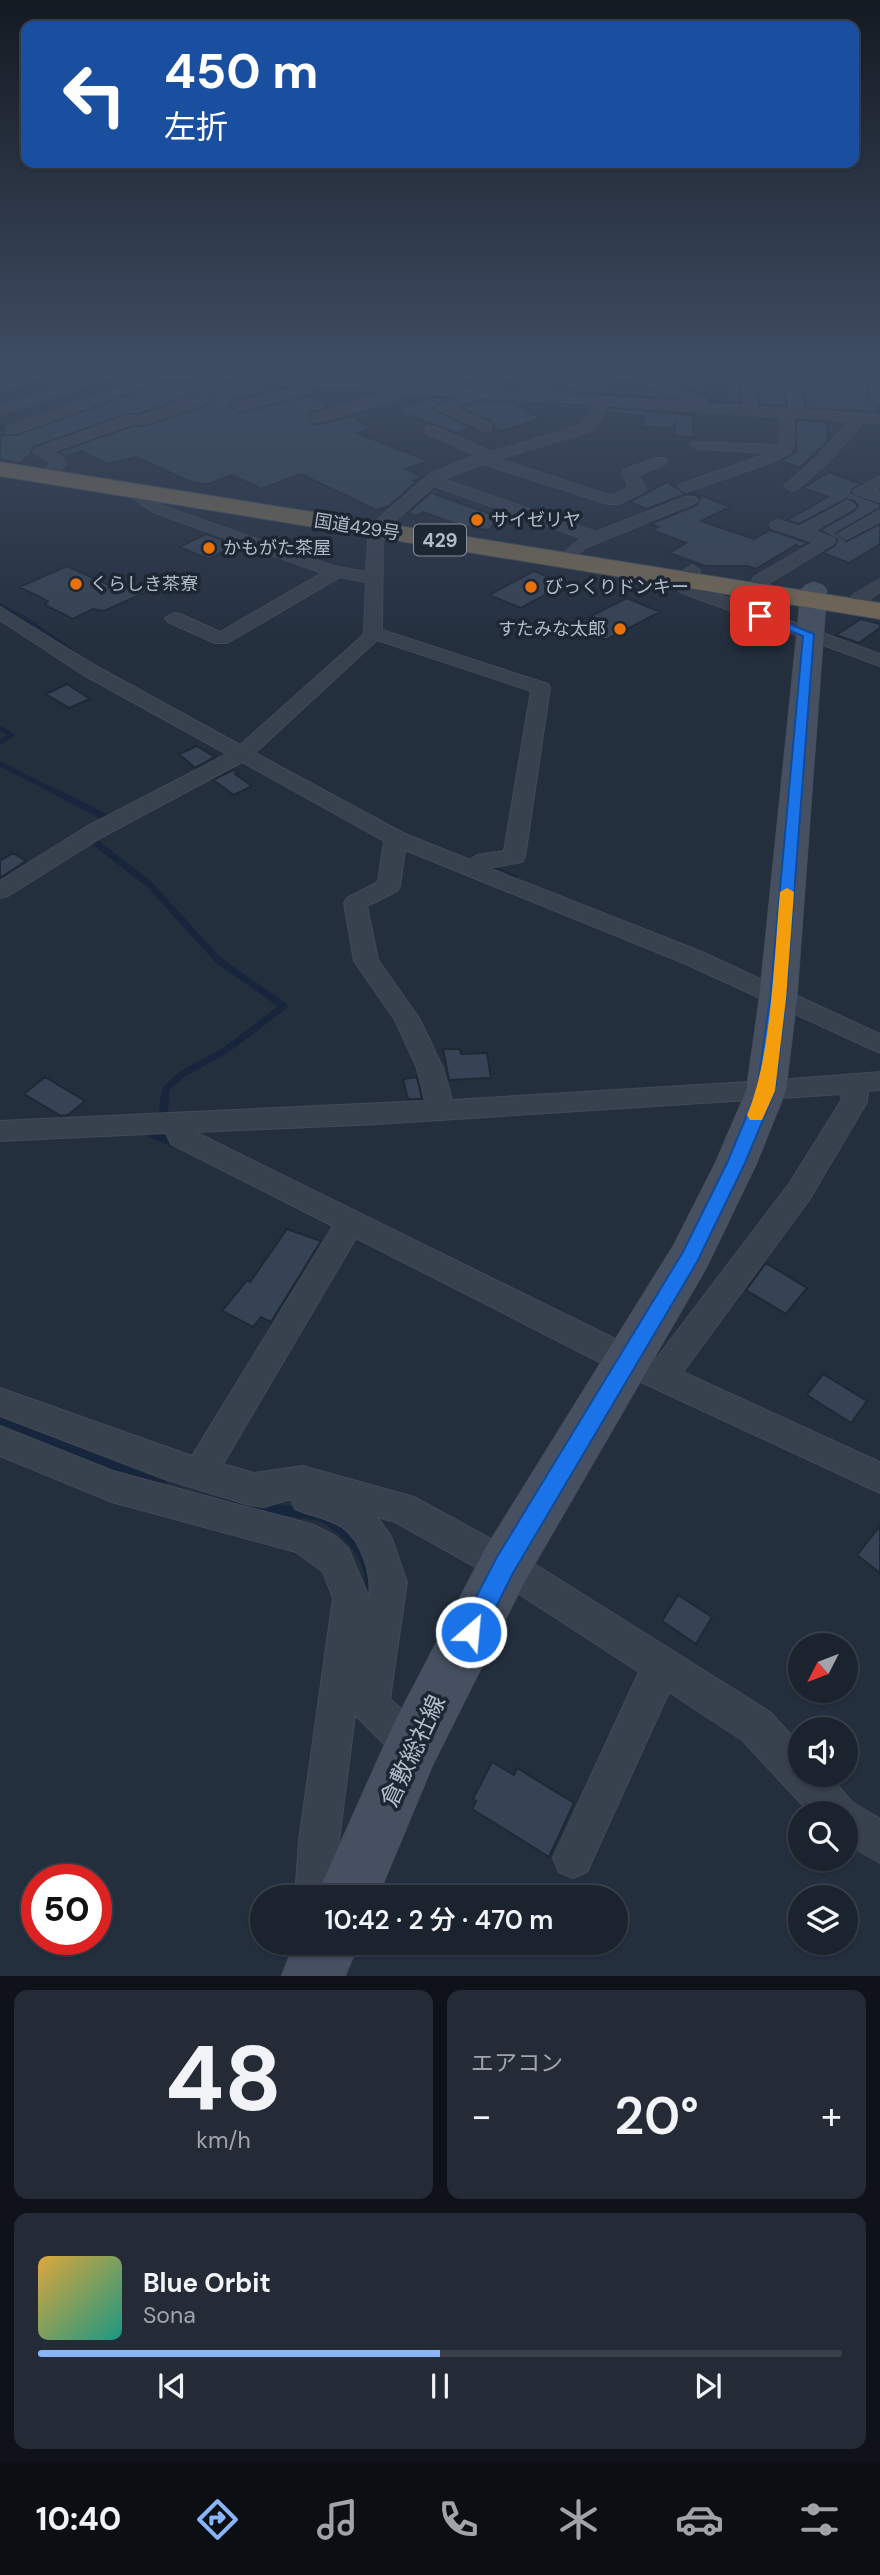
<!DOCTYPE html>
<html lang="ja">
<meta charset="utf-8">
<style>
:root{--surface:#1b232e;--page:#242b36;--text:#f1f3f6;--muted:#a0a4aa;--line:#39404a;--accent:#8ab4f8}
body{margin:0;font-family:"DM Sans","Noto Sans JP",sans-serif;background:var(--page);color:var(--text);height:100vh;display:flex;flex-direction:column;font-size:26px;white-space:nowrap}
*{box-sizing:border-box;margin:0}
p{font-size:23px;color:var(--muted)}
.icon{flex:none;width:38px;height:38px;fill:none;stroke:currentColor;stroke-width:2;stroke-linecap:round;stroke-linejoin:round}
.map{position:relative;height:1976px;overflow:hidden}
.panel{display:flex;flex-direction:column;gap:14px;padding:14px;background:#0f1319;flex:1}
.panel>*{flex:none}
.banner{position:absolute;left:21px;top:21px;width:838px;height:147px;border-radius:14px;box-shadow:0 2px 5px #0004,0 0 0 2px var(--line);background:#1a4fa0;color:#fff;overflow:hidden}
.needle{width:46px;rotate:228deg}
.fabs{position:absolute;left:788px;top:1633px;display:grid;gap:14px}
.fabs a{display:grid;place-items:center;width:70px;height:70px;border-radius:50%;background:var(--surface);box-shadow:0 2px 5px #0004,0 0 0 2px var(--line);font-size:35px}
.speed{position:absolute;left:21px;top:1864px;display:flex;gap:14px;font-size:35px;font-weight:700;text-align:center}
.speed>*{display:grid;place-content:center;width:91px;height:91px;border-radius:50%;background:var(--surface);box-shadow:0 2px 5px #0004,0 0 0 2px var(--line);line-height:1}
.speed .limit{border:10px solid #d22;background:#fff;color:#111}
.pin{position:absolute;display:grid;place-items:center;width:60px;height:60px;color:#fff;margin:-30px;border-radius:14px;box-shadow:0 4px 10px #0006}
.me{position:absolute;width:77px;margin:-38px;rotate:27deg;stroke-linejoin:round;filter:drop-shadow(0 0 5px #0008)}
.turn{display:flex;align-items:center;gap:24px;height:147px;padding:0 28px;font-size:32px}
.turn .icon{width:91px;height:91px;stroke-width:2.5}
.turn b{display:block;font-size:49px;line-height:60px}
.big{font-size:52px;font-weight:600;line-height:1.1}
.panel .widget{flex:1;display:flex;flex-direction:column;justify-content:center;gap:10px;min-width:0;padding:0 24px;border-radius:14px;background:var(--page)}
.panel .dial{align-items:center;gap:0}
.dial b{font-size:91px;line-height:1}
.song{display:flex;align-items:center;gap:21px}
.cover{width:84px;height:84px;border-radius:10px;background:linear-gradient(135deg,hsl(40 70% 55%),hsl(170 70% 35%))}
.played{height:7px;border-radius:4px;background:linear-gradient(90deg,var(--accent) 50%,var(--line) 50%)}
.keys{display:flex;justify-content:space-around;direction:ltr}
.heat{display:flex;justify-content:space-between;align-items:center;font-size:38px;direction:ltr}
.panel .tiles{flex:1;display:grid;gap:14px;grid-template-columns:1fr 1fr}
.widget:last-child{grid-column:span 2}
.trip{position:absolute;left:250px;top:1885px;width:378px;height:70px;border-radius:35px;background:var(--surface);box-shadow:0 2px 5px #0004,0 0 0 2px var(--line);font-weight:600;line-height:70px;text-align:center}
.menu{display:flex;height:112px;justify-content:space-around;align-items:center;background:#0b0e12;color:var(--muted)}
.menu .icon{width:49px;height:49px}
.menu .active{color:var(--accent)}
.menu b{font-size:32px;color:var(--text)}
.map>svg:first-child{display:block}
</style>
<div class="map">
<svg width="880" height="1977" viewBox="0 0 880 1977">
<rect width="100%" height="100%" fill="#242f3e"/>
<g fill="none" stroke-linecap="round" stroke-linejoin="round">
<path stroke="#17263c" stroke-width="4.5" d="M49 368H54
M64 368 98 370
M639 368 640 375 648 378
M676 388 730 407
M0 427 40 448"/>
<path stroke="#17263c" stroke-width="5" d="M0 606 25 619 71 651
M0 728 11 735 0 742
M0 764 62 795"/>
<path stroke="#17263c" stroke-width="7" d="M58 793 107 818
M91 839 150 885 219 961 284 1006 226 1050 182 1074 166 1089 165 1099
M481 865 515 879"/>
<path stroke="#17263c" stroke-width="9" d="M163 1115 165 1097
M151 1133 175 1143
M0 1422 162 1485"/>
<path stroke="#17263c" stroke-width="10" d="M159 1484 162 1485
M224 1501 320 1516C342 1527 367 1551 370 1577 371 1585 368 1593 366 1600"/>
</g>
<path fill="#364354" stroke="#1f2835" stroke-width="2" d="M760 368H862L870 401 876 405 878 412 806 408 800 374 791 369 781 374 787 406 759 405 756 369Z
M586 378 632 394 640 388 679 399 552 390Z
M198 381 290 387 233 400 229 407 240 413 309 396 329 407 310 413 311 424 318 425 350 416 373 428 357 433 429 461 406 469 423 477 413 481 416 482 389 506 376 510 301 474 261 489 232 475 209 484H201L191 482 136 457 108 464 81 451 65 457 58 452 133 426H146L210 403 214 397 203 392 139 414H126L34 447 31 454 20 463 0 460V435H17L164 382 175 387Z
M726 381 739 382 741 403 727 402Z
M432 397 451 398 434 406 433 409 472 428 456 433 395 410Z
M479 400 590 406 588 410 513 403 541 418 502 431 494 428 492 422 461 408Z
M609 408 693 415 694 437 675 436V423L671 428 643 427 644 416 606 412Z
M796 420 827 422 828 441 800 468 780 461 796 452Z
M829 472 861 484 852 489 851 493 880 504V508L836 533 847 541 880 524V544L849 563 823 553 835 545 837 540 820 530 854 511 858 506 854 501 846 499 799 524 787 520 828 497 803 488Z
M667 482 686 494 647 509 629 502Z
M435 489 440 491 434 494 499 517 489 530 465 527 423 512 416 516 408 513Z
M693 492 730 507 701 521 754 539 770 530 808 543 800 547 796 545 756 569 748 566H705L669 553 686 543 652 530 658 527 650 524 697 505 700 498 695 494H687Z
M206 534 237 545 209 559 179 547Z
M67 566 111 586 162 585 104 611 93 609 73 619 45 605 48 601 19 587Z
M534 571 565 584 521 608 489 595Z
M627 598 660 612 606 640 573 625Z
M861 619 880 624V628L859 643 836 635Z
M67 684 90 699 69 708 46 694Z
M197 746 215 757 195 768 179 754Z
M233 770 238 773 235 774 252 786 234 795 213 780Z
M13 853 26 861 0 878V861Z
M443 1049H460L461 1054 487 1053 491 1078 449 1080Z
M45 1077 85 1101 68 1115 61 1116 24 1094Z
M417 1077 422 1099H408L403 1079Z
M287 1229 321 1241 271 1322 261 1317 253 1327 222 1311 247 1280 250 1282Z
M766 1263 807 1288 786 1314 746 1290Z
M823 1374 867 1401 851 1423 807 1395Z
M880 1526V1573L857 1555Z
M678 1595 712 1617 696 1644 662 1621Z
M492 1762 514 1775 517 1768 574 1803 549 1857 472 1809 476 1801 473 1799Z"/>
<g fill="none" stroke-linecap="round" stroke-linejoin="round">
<defs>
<path id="street" d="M49 368H67L0 392V384Z
M89 368H149L491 390 444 368H460L503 385V390L537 393 496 373 506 368H525L514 373 548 387 551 394 744 406 741 368H753L757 407 790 409 783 375 790 371 797 375 804 410 880 415V423L864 422 826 464 797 489 792 491 784 486 816 458 850 421 793 417 795 439 791 452 775 461 686 492 678 487 681 484 769 453 697 449 690 445 692 442 780 445 779 417 607 405 597 425 588 432 499 459 612 496 629 487 622 473 624 470 655 458H665L667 461 665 464 638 475 646 489 643 492 618 504H608L483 464 443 479 596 532 685 497H695L698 500 695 503 587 547 574 556 566 551 581 538 434 486 383 531 382 630 548 684 550 688 525 857 522 862 489 868 702 952 880 1034V1053L686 964 405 850 400 886 397 891 367 906 378 960 419 1018 443 1068 452 1100 766 1081 880 1072V1090L868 1091 867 1102 809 1200 683 1372 880 1462V1493L615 1370 356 1238 223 1464 254 1473 303 1466 414 1497 517 1553 770 1712 800 1745V1774H828L852 1802 880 1819V1863L845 1843V1813H810L742 1740 669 1692 587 1872 573 1878 559 1872 553 1858 639 1672 493 1577 395 1522 377 1517 391 1536 407 1582 390 1699 427 1731 432 1745 427 1759 413 1764 399 1759 355 1715 339 1841 337 1897H295L299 1841 333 1598 323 1572 296 1552 112 1502 0 1456V1426L113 1471 314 1525 335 1536 348 1548 369 1597C372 1575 362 1541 342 1527 330 1519 309 1515 295 1509L291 1499 264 1507 249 1505 168 1480 0 1416V1388L192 1456 333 1226 171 1144 166 1133 0 1141V1121L425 1101 417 1068 395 1020 354 961 344 903 347 898 378 882 384 841 242 762 102 837 8 896 0 898V881L86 827 227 754 82 674 0 620V607L96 666 240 745 360 638 364 633 366 582 340 577 227 643H215L168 622 165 618 174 613 180 614 220 632 322 573 153 512 134 499 141 490H151L154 493 151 498 163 506 333 566 366 572 369 527 430 474 476 455 426 433V427H436L492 452 578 426 586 420 594 404 479 397 454 408 491 424V430L486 431 435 408 462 396 406 392 396 400 317 422 312 421V415L391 391 171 377 16 433H6V427L153 376 121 374 0 415V406L102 372 90 371ZM377 640 531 691 504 851 477 855 470 860 403 833 255 753ZM842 1094 841 1101 789 1184 656 1359 195 1132 378 1124Z
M601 368H619L707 399 705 402H695L602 371Z
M693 368H705V390L700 391 693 387Z
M864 368H876L880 379V404L873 400Z
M306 386 311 387V393L239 410 232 406 234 403Z
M204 394 211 398 209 401 145 424 133 423 52 452 63 458 66 464 59 471H49L47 468 51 463 33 452 35 449 127 416 139 417Z
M880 476V487L874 490 880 492V502L856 494 853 491Z
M847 501 852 503 855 506 852 509 814 531 833 538 835 541 833 544 766 585H754L752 581 754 577 814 542 772 528 770 525 772 522 778 520 799 527Z
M880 510V521L846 539 838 534Z
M692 565 700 570 695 586 880 654V666L680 592 677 588 684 570Z
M880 579V592L866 602H854L851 598 854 594Z"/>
<path id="secondary" d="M814 582 823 585 827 590 797 999 786 1091 757 1163 706 1269 524 1583 433 1765 378 1897H316L393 1725 486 1547 674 1244 715 1163 746 1091 759 999 801 590 805 585Z
M295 1942H360L345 1977H281Z"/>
<path id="highway" d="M0 462 880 603V619L0 476Z"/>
</defs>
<use href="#street" stroke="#414a57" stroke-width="2"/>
<use href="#secondary" stroke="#414a57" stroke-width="1"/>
<use href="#highway" stroke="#434c59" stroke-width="2"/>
<use href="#street" fill="#38414e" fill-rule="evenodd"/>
<use href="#secondary" fill="#465061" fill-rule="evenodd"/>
<use href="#highway" fill="#746855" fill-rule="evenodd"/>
</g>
<linearGradient id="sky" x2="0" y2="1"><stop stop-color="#141a22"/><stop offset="0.57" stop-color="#3f4d63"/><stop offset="1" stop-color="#3f4d63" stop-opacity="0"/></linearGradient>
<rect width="880" height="644" fill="url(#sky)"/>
<path fill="#1a73e8" stroke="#114b97" stroke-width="2" d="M760 612 814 634 786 999 775 1091 745 1163 697 1262 513 1573 479 1641 471 1644 462 1641 459 1632 462 1624 497 1557 683 1252 727 1163 757 1091 770 999 803 636 755 618 754 616Z"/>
<path fill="#f59e0b" d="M787 888 794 892 786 999 775 1091 762 1120H750L747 1115C772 1056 774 958 780 892Z"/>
<g fill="#e8710a" stroke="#1d2633" stroke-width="2.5">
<circle cx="477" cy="520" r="7"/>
<circle cx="209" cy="548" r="7"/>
<circle cx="76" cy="584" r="7"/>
<circle cx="531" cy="587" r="7"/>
<circle cx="620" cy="629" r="7"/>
</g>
<g text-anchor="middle" stroke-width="7" stroke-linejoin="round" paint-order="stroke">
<g font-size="18" fill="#b4bcc9" stroke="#1d2633" text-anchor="start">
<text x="491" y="526">サイゼリヤ</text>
<text x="223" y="554">かもがた茶屋</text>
<text x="90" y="590">くらしき茶寮</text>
<text x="545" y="593">びっくりドンキー</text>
<text x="606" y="635" text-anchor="end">すたみな太郎</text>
</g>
<g font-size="18" fill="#b4bcc9" stroke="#1d2633">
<text transform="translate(357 527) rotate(9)" y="6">国道429号</text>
</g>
<rect fill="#1d2633" stroke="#878f9c" stroke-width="2" x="414" y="524.5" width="52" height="31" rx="5"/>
<g font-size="19" font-weight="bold" fill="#b4bcc9">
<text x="440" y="547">429</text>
</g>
<g font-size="24" fill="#b4bcc9" stroke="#1d2633">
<text transform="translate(413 1751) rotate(-65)" y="8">倉敷総社線</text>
</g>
</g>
</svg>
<div class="fabs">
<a><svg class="needle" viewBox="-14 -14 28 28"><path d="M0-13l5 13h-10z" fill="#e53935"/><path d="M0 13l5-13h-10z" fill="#a0a4aa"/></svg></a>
<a><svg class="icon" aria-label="sound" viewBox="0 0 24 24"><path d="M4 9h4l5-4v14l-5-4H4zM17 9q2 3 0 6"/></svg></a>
<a><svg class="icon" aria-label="search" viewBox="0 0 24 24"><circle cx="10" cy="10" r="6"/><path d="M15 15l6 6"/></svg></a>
<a><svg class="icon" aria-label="layers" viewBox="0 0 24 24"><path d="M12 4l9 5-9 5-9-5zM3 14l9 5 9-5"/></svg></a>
</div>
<div class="speed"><div class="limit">50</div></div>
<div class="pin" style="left:760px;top:616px;background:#d93025"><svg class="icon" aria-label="arrive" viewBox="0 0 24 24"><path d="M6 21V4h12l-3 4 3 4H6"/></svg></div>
<svg class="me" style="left:471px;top:1632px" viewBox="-20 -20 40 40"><circle r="17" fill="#1a73e8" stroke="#fff" stroke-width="3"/><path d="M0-11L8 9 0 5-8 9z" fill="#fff"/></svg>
<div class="trip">10:42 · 2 分 · 470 m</div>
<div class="banner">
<div class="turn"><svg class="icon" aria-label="left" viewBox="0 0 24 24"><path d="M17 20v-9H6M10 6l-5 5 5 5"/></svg><div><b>450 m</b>左折</div></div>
</div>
</div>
<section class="panel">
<div class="tiles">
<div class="widget dial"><b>48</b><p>km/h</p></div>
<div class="widget"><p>エアコン</p>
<div class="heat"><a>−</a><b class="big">20°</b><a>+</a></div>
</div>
<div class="widget">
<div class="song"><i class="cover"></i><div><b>Blue Orbit</b><p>Sona</p></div></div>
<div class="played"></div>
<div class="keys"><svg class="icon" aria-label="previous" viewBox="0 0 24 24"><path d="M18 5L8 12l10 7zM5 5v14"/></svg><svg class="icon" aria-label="pause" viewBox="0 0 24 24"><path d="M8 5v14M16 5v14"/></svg><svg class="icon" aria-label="next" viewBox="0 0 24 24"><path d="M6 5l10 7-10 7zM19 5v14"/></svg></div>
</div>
</div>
</section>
<nav class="menu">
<b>10:40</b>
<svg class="icon active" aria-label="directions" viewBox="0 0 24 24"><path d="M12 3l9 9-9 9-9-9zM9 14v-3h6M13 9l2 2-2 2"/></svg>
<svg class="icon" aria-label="music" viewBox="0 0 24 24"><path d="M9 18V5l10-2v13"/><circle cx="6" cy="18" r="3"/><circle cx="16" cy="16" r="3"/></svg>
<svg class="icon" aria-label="phone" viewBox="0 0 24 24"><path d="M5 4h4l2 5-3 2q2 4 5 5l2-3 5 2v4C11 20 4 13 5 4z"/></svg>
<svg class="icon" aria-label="climate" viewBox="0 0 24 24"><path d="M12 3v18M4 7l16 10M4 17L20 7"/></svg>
<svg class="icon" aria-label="car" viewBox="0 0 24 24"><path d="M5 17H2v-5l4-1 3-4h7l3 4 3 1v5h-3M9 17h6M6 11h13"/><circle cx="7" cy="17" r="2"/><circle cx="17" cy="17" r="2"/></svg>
<svg class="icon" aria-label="filters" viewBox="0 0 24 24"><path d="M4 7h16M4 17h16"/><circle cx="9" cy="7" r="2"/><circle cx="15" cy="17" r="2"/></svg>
</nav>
